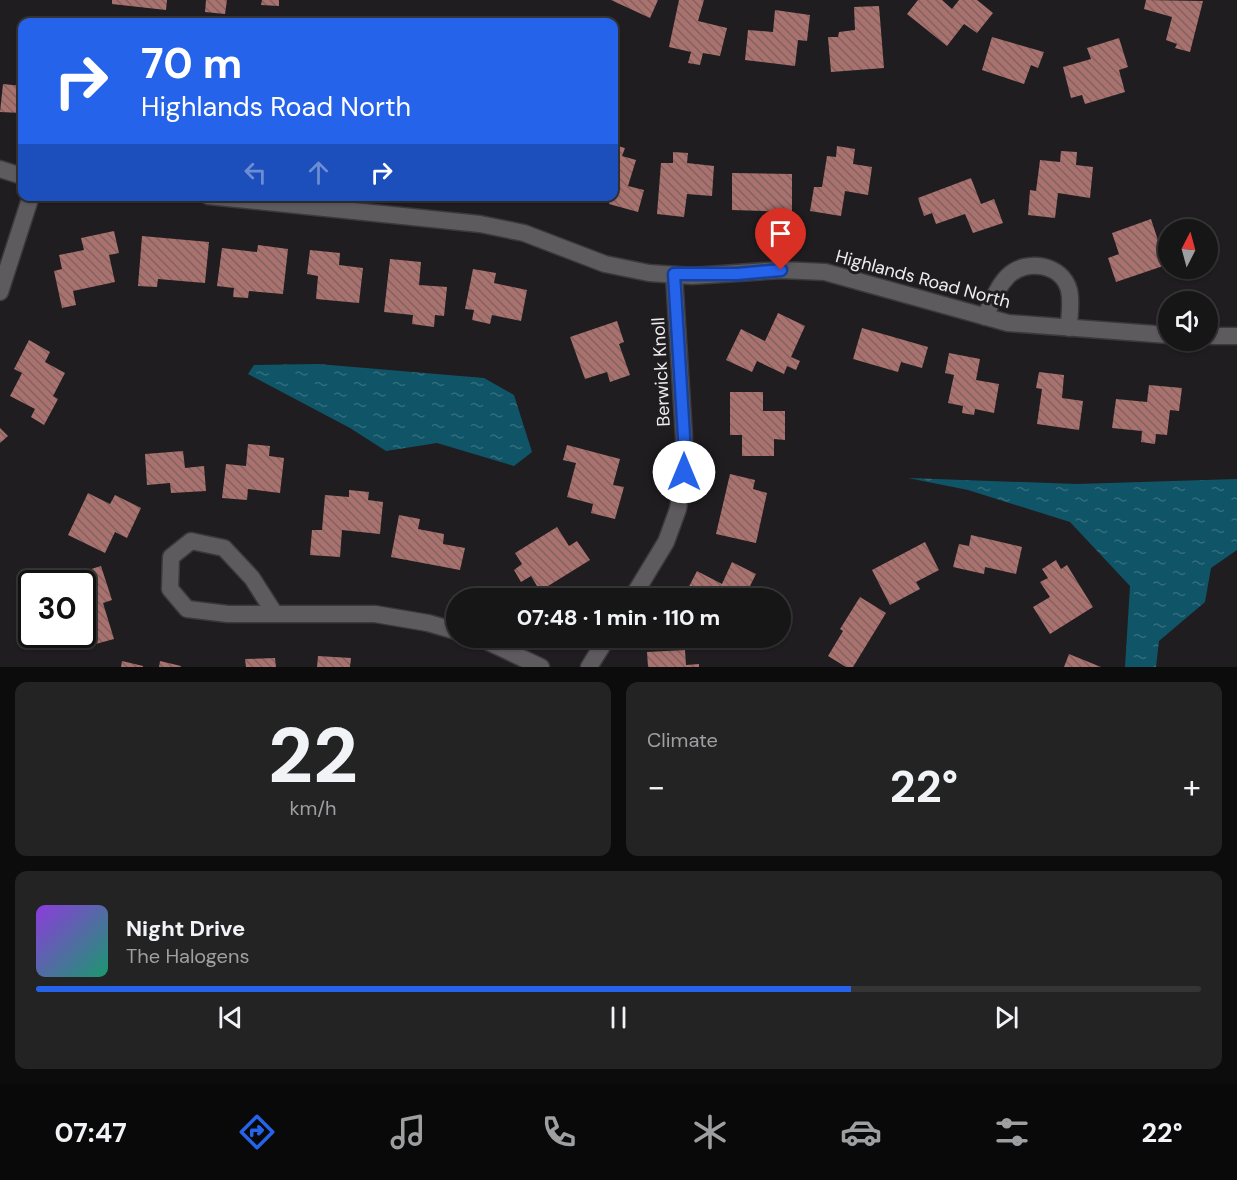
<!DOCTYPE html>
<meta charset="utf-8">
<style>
:root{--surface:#171617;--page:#242324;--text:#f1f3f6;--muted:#9e9fa1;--line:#363536;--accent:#2563eb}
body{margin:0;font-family:"DM Sans",sans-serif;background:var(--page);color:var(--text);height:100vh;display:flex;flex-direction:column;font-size:22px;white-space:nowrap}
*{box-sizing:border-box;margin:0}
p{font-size:20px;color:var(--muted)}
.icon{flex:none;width:33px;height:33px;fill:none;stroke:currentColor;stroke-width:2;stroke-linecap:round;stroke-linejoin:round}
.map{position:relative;height:667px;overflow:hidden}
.details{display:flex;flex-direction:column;gap:15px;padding:15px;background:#0d0c0d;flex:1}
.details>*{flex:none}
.guide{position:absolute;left:18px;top:18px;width:600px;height:183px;border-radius:12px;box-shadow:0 2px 4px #0004,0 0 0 2px var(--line);background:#2563eb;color:#fff;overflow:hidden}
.needle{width:39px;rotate:6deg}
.fabs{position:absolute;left:1158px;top:219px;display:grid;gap:12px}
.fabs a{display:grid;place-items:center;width:60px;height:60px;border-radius:50%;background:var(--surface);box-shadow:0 2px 4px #0004,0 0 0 2px var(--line);font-size:30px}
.speed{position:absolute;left:18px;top:570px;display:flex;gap:12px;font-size:30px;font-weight:700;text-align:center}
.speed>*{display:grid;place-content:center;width:78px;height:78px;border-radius:50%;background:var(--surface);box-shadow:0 2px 4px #0004,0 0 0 2px var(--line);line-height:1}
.speed .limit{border:3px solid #111;border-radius:9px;background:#fff;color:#111}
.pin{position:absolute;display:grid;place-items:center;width:51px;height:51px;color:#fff;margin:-62px -26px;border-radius:50% 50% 50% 0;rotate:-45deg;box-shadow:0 0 6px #0007}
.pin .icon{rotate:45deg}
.me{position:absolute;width:66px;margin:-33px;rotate:0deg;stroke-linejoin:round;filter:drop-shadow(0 0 4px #0008)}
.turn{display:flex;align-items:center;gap:21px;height:126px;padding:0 24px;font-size:27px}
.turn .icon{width:78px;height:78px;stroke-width:2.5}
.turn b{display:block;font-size:42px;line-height:51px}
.lanes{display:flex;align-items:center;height:57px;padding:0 24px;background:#0003;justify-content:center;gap:30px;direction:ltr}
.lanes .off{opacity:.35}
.big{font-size:45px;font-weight:700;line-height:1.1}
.details .card{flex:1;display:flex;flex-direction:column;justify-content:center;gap:9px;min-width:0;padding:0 21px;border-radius:12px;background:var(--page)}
.details .dial{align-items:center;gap:0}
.dial b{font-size:78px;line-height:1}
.song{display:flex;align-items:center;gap:18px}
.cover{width:72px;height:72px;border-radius:9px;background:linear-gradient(135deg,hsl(270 70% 55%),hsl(160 70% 35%))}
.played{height:6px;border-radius:3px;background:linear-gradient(90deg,var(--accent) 70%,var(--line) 70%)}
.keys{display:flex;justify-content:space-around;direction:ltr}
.heat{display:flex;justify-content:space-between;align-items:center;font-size:33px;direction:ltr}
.details .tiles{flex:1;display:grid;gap:15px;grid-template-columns:1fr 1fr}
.card:last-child{grid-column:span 2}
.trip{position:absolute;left:446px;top:588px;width:345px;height:60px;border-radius:30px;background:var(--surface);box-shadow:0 2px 4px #0004,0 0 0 2px var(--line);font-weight:700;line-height:60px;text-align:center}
.tabs{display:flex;height:96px;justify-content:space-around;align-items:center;background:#090909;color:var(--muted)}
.tabs .icon{width:42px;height:42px}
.tabs .current{color:var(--accent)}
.tabs b{font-size:27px;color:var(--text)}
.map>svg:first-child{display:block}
</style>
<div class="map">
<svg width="1237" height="667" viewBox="0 0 1237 667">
<defs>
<pattern id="water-ripples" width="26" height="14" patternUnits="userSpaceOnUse" patternTransform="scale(1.5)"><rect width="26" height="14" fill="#105467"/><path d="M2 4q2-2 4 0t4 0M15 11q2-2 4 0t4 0" fill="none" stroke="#336d7d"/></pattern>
<pattern id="building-back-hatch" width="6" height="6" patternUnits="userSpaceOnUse" patternTransform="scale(1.5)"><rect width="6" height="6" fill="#a9726f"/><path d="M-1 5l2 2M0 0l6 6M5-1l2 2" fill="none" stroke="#82615f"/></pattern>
</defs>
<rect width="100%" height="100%" fill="#1f1d1f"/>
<path fill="url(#water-ripples)" d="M318 364 484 378 514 395 532 452 514 466 437 443 386 451 350 428 248 374 254 365Z
M908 478 1077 484 1237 479V550L1211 568 1205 602 1159 641 1156 667H1125L1130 586 1070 522 968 490Z"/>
<path fill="url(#building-back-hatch)" d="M112 0H167L166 10 112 4Z
M206 0H227L225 14 205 12Z
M262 0H279V6L261 5Z
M611 0H658L650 18Z
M679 0H704L698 21 727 28 720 56 703 53 700 65 688 63 691 52 669 47Z
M918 0H942L952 9 959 0H977L993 13 977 33 964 24 947 46 907 14Z
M1146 0 1203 1 1190 52 1175 48 1177 44 1166 40 1172 17 1144 9Z
M879 6 884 68 831 72 828 37H838L839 32 855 30 854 7Z
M775 10 810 15 807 41 798 40 795 66 745 60 748 30 773 32Z
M992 37 1044 52 1038 68 1031 65 1024 84 982 70Z
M1119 38 1128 67 1119 70 1125 92 1085 104 1082 95 1071 98 1063 67 1091 59 1087 48Z
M3 84 22 86V113L0 112Z
M614 145 625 148 622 156 636 160 628 186 644 190 638 212 609 204 610 196H614Z
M837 146 855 149 853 164 872 167 868 195 845 191 841 216 810 211 814 187H822L827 156 836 157Z
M1061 151 1077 152 1076 165 1093 167 1090 198 1058 193 1055 218 1028 215 1030 190 1036 191 1040 160 1060 162Z
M673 152 688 153 687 163 714 166 712 196 687 194 684 217 657 214 661 163H673Z
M732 173 792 174V212L732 210Z
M971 178 981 204 994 199 1003 223 973 233 965 214 936 224 932 213 924 216 918 198Z
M1151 219 1166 265 1116 282 1108 258 1119 254 1112 233Z
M114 231 119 253 109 255 115 282 73 291 76 305 62 308 54 271 62 269 59 255 84 250 81 238Z
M142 236 209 242 205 283 158 279 157 287 138 286Z
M258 245 288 249 283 294 249 291 248 298 233 297 234 288 217 286 222 248 257 252Z
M310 250 340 253 339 265 363 268 359 303 316 299 318 276 307 274Z
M390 259 421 262 419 285 447 287 444 316 435 315 434 327 412 324 413 315 384 312Z
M473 269 496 273 494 283 527 290 521 321 492 315 490 324 472 320 474 310 465 309Z
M778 313 805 326 791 357 800 361 796 370 787 366 784 374 757 361 752 372 726 360 741 329 765 341Z
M617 321 624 342 619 344 630 375 610 382 607 372 585 379 570 337Z
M862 328 928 347 922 368 901 362 898 372 853 359Z
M29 340 50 352 45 362 65 373 53 396 58 399 44 425 31 417 35 409 10 396 22 373 14 369Z
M949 353 980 359 976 380 999 384 994 413 975 409 974 415 962 413 963 406 948 403 954 375 945 373Z
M1039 372 1064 375 1062 398 1083 401 1079 430 1037 424 1042 389 1036 388Z
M1149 385 1182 388 1179 411 1170 410 1167 435 1156 434 1155 444 1141 442 1142 431 1112 428 1116 399 1147 402Z
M730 392H763V411H785V440L774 439V456H742V435H730Z
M0 428 8 436 0 443Z
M248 444 270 446 269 456 284 458 280 493 248 489 247 500 222 498 226 464 246 466Z
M567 445 620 459 613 485 624 487 615 519 591 513 593 504 567 497 576 463 563 460Z
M183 451 185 468 204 466 206 491 171 493 170 483 147 485 145 454Z
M730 474 755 480 753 489 767 493 756 543 716 534Z
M349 490 369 492 368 500 383 502 380 534 342 530 340 557 310 555 312 530H322L325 495 349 497Z
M88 493 110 504 115 495 141 508 127 538 115 532 105 553 68 535Z
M399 515 420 519 418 529 444 534 443 544 465 548 460 570 391 557Z
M557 527 569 546 577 541 590 560 540 591 531 576 521 582 514 570 522 564 515 553Z
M971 535 1022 547 1016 574 985 567 984 574 953 567 959 544 969 546Z
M925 542 939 570 916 582 920 589 890 605 872 570Z
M1056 560 1061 569 1067 565 1093 607 1050 634 1033 607 1050 597 1040 582 1048 578 1042 569Z
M732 562 756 574 744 598H683L697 571 722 584Z
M101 566 112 600 103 603 114 639 81 648 77 634H82V584H57L56 580Z
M860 597 886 613 853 667H846L828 656 843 631 840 629Z
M685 650 686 665 699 664V667H648L647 652Z
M1069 654 1101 667H1064Z
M318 656 351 658 350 667H317Z
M275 658 276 667H246L245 659Z
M122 661 143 666V667H121Z
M160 661 181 666V667H159Z"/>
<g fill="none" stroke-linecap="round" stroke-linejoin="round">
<defs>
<path id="minor" d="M0 169 22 176
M208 196 480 224 524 233 605 264 649 273 692 276 781 270 825 272 1008 323 1168 335
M0 292 31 196
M985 317C992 302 997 287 1008 276 1026 258 1062 264 1069 290 1072 302 1069 316 1069 328
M1208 336H1237
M632 598 666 542 678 509 684 473V437L674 275
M275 614 252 578 224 548 191 541 171 557 170 589 187 609 228 614H375L428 623 456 631
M480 638 541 667
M589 667 607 638"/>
</defs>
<use href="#minor" stroke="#3b393b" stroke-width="19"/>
<use href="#minor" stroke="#5e5b5e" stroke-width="16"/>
</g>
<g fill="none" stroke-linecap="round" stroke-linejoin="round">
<defs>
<path id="route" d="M684 472V437L674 274H737L781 270"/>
</defs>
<use href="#route" stroke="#184099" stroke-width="15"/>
<use href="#route" stroke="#2563eb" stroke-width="10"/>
</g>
<g text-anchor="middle" stroke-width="6" stroke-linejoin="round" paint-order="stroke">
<g font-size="18" fill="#eeecee" stroke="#1f1d1f">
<text transform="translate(923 279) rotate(15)" y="6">Highlands Road North</text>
<text transform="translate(661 372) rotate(-93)" y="6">Berwick Knoll</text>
</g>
</g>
</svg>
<div class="fabs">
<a><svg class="needle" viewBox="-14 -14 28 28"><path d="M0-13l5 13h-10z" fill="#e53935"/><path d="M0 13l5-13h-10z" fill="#9e9fa1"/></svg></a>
<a><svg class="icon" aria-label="sound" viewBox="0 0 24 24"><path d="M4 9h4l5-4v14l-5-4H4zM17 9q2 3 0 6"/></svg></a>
</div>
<div class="speed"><div class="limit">30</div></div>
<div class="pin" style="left:781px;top:270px;background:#d93025"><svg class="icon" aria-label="arrive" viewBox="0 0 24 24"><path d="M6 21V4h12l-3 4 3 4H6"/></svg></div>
<svg class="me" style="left:684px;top:472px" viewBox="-20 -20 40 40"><circle r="19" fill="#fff"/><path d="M0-13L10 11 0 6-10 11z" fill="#2563eb"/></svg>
<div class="trip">07:48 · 1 min · 110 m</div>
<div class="guide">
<div class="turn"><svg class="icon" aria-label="right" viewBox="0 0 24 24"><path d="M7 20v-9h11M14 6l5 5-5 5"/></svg><div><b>70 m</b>Highlands Road North</div></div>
<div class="lanes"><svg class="icon off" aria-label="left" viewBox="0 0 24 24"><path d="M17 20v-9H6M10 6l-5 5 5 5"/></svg><svg class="icon off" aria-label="ahead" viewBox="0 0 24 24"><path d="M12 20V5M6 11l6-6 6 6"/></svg><svg class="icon" aria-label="right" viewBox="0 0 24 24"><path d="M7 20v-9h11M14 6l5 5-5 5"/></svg></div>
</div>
</div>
<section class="details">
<div class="tiles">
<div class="card dial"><b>22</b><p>km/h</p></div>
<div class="card"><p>Climate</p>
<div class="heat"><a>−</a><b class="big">22°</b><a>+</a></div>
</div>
<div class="card">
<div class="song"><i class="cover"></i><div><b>Night Drive</b><p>The Halogens</p></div></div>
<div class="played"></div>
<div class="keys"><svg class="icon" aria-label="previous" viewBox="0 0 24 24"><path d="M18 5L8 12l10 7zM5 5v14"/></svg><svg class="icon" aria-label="pause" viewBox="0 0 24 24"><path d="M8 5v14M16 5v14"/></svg><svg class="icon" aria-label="next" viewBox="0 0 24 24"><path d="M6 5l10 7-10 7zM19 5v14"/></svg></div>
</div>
</div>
</section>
<nav class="tabs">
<b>07:47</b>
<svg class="icon current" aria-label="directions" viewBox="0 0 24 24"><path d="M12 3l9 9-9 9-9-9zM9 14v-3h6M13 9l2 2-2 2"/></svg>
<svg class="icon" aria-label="music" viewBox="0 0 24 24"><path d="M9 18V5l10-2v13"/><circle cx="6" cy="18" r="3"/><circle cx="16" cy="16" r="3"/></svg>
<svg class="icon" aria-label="phone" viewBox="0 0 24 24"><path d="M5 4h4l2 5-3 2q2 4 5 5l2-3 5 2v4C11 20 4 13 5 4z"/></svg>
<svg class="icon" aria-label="climate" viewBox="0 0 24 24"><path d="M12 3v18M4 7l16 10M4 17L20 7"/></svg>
<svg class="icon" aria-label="car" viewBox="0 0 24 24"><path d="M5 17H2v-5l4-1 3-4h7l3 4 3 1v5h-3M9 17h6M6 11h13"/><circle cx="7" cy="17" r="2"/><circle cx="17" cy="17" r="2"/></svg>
<svg class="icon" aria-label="filters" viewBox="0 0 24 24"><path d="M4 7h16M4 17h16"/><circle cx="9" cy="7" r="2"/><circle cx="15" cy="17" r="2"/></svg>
<b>22°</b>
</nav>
